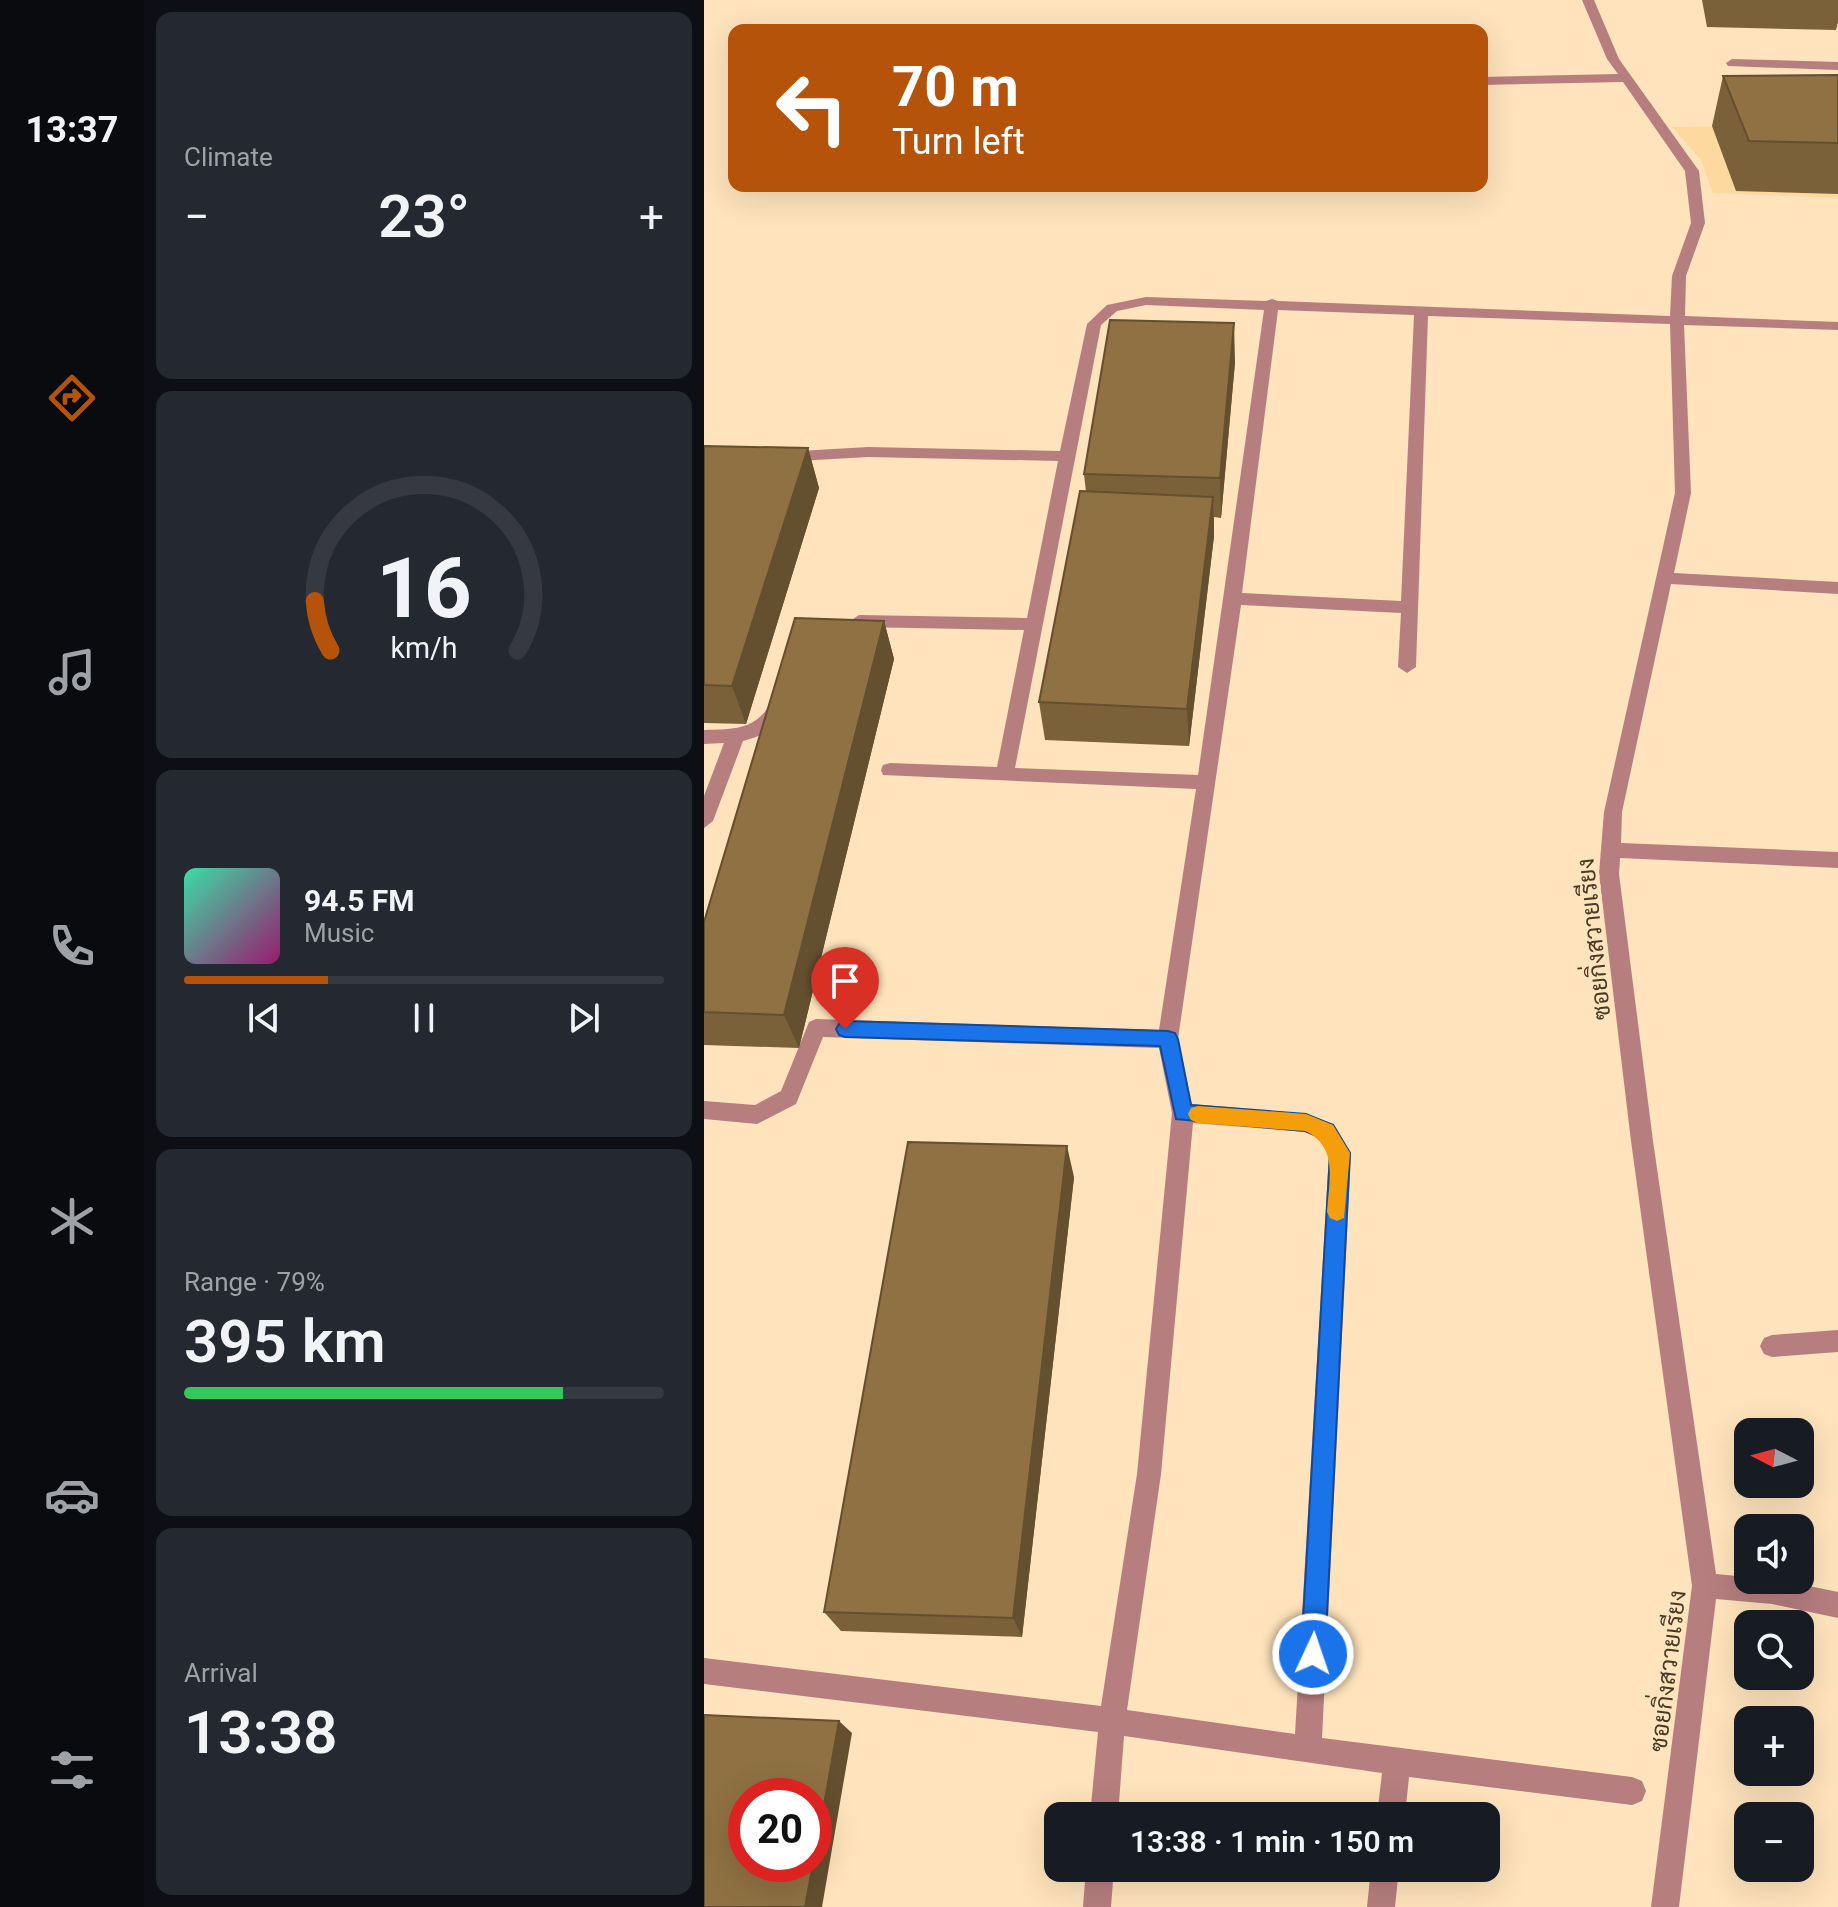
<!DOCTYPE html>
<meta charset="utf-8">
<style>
:root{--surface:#171b24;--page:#242831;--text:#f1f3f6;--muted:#9ea1a6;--line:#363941;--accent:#b45309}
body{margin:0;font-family:Roboto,Sarabun,sans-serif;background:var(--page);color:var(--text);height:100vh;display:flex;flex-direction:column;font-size:30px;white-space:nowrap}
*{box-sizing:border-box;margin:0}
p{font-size:26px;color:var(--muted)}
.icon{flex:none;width:44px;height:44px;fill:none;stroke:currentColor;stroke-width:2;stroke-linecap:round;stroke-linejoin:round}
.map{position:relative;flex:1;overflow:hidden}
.panel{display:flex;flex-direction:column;gap:12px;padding:12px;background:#0d0f14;width:560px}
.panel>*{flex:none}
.guide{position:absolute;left:24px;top:24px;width:760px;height:168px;border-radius:16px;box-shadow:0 8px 32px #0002;background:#b45309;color:#fff;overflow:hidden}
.needle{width:52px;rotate:276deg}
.fabs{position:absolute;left:1030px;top:1418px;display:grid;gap:16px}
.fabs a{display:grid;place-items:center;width:80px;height:80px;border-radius:16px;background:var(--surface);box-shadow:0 8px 32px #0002;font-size:40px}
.speed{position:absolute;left:24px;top:1778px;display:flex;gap:16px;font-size:40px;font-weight:700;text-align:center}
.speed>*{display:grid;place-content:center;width:104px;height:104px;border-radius:50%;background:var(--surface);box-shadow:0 8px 32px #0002;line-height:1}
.speed .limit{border:12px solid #d22;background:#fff;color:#111}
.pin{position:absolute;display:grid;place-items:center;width:68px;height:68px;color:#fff;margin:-82px -34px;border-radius:50% 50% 50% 0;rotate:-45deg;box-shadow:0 0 8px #0007}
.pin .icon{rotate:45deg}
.me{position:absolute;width:88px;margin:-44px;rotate:3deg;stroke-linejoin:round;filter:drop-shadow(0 0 6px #0008)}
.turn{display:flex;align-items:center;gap:28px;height:168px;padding:0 32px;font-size:36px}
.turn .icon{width:104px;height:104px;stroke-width:2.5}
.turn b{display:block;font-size:56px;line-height:68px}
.big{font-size:60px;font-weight:600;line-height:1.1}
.panel .card{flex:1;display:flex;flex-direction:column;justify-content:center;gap:12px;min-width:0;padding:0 28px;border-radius:16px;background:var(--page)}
.panel .dial{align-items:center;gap:0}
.dial svg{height:208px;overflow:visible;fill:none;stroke:var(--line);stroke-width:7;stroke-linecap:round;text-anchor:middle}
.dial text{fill:var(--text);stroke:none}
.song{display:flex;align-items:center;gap:24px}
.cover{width:96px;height:96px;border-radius:12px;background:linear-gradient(135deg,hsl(160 70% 55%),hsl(320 70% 35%))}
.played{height:8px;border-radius:4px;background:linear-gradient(90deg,var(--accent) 30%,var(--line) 30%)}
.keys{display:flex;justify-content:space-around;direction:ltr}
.heat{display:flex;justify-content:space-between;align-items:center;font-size:44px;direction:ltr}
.charge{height:12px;border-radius:6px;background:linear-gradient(90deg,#34c759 79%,var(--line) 0)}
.trip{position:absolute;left:340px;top:1802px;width:456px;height:80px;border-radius:16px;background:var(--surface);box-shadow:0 8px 32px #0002;font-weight:600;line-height:80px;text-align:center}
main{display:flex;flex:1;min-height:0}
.dock{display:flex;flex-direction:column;width:144px;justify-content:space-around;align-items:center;background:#090b0e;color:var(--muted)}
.dock .icon{width:56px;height:56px}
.dock .active{color:var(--accent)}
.dock b{font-size:36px;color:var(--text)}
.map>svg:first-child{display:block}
</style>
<main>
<nav class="dock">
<b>13:37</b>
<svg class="icon active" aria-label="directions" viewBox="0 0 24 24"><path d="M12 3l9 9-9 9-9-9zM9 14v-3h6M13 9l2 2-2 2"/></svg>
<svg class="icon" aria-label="music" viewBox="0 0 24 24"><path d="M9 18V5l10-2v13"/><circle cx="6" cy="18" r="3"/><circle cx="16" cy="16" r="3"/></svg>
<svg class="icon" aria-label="phone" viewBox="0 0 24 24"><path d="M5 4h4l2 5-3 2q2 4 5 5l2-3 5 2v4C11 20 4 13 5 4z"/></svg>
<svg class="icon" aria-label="climate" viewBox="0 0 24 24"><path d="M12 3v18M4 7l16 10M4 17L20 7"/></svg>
<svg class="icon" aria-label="car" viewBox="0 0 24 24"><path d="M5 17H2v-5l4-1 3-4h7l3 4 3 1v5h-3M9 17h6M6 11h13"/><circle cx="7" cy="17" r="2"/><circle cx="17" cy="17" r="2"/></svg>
<svg class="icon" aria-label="filters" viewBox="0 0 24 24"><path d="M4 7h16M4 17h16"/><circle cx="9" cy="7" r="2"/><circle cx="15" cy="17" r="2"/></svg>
</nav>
<section class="panel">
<div class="card"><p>Climate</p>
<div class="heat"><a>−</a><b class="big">23°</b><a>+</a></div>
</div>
<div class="card dial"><svg viewBox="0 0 100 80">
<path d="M14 69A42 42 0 1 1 86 69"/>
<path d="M14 69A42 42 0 0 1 8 50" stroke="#b45309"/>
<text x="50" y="56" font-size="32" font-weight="700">16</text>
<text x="50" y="72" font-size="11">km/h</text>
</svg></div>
<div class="card">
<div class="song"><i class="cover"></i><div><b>94.5 FM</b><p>Music</p></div></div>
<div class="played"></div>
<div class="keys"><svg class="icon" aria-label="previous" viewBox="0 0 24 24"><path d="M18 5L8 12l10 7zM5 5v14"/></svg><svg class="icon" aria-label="pause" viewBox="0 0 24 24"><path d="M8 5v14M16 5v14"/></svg><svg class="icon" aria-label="next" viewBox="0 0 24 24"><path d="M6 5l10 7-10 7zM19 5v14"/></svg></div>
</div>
<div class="card"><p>Range · 79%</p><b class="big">395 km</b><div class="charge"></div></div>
<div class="card"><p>Arrival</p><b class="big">13:38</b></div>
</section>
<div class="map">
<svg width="1134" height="1907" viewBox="0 0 1134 1907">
<rect width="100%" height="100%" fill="#fee3bc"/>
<path fill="#fdd89f" d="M1134 125V198L1009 193 997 160 968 127Z"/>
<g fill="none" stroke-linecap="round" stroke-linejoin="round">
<path fill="#b67e7f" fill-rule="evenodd" d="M878 0H890L915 59 995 171 1001 223 982 276 981 316 1134 322V330L980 325 987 493 970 573 1134 582V594L967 584 918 812 917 843 1134 852V868L916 858 915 874 949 1141 1012 1574 1044 1577V1580H1076L1134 1592V1618L1068 1604 1012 1599 975 1907H947L988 1586 927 1141 895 874 900 812 971 493 966 324 724 316 712 667 703 673 694 667 697 613 537 605 474 1039 488 1104 602 1114 630 1124 647 1153 618 1738 928 1777 938 1781 942 1791 938 1801 928 1805 705 1777 701 1816H673L678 1773 420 1736 414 1816H386L394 1732 0 1684V1658L397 1706 433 1474 468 1113 455 1048 119 1037 92 1104 53 1124 0 1119V1101L51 1105 77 1091 105 1022 112 1019 455 1030 492 789 179 775 177 770 179 765 186 763 293 767 320 630 155 627 146 621 155 615 323 618 354 461 164 457 78 462 70 457 78 452 164 447 356 451 383 324 403 305 442 297 562 301 568 299 574 301 966 316 968 276 987 223 981 171 919 82 778 85V77L914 74 903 59ZM442 305 560 310 494 775 311 768 397 325 413 311ZM574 310 710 315 697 601 538 593ZM489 1123 601 1132 614 1138 625 1155 591 1734 423 1710 457 1474Z
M1028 59 1134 62V70L1024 66 1022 63Z
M72 702 81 709C71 728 60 736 39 741L9 821 0 828V796L20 743 0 744V730C27 729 51 731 66 704Z
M1134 1330V1352L1068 1357 1060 1354 1056 1346 1060 1338 1068 1335Z
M382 1868H410L407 1907H379Z
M667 1868H695L691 1907H663Z"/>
</g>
<path fill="#7b613a" d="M998 0H1134V22L1132 30 1003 27Z
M1134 75V194L1032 191 1008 126 1019 76Z
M531 362 517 518 510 517V536L485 746 341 740 335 702 382 492 380 474Z
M0 446 104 448 115 488 42 724 0 723Z
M180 621 190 659 95 1048 0 1045V922Z
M370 1177 318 1637 137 1631 120 1612Z"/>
<path fill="#644f2f" d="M530 323 531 362 517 518 516 478Z
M104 448 115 488 42 724 28 686Z
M509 497 510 536 485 746 483 709Z
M180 621 190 659 95 1048 80 1015Z
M363 1146 370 1177 318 1637 309 1618Z
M135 1721 148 1733 118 1907H101Z"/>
<path fill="#8f7143" stroke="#644f2f" stroke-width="2" d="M1134 75V143L1045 141 1019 76Z
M406 320 530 323 516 478 380 474Z
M0 446 104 448 28 686 0 685Z
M376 491 509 497 483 709 335 702Z
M91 618 180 621 80 1015 0 1012V922Z
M204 1142 363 1146 309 1618 120 1612Z
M0 1715 135 1721 110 1860V1796H42V1864H109L101 1907H0Z"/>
<path fill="#1a73e8" stroke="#114b97" stroke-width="2" d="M141 1021 464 1031 471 1033 474 1039 487 1105 602 1114 629 1125 646 1153 621 1654 617 1663 609 1666 601 1663 597 1654 626 1154 615 1137 601 1131 472 1119 456 1046 141 1037 135 1035 132 1029 135 1024Z"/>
<path fill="#f59e0b" d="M494 1106 602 1114 629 1125 646 1153 640 1218 633 1221 626 1218 623 1212C625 1180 635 1147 601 1131L494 1123 487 1120 484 1114 487 1108Z"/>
<g text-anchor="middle" stroke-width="8" stroke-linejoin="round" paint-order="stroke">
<g font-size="24" fill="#473a26" stroke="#fee3bc">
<text transform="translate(890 939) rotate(-96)" y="8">ซอยกิ่งสวายเรียง</text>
<text transform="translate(964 1671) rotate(-83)" y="8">ซอยกิ่งสวายเรียง</text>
</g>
</g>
</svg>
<div class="fabs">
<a><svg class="needle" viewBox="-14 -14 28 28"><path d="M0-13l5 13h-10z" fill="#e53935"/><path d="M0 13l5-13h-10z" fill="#9ea1a6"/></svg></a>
<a><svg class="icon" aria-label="sound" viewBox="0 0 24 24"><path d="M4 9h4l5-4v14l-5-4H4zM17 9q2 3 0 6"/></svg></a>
<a><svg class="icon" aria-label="search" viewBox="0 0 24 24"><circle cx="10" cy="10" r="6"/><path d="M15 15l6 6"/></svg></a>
<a>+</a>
<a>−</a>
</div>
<div class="speed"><div class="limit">20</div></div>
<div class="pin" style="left:141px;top:1029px;background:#d93025"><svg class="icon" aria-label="arrive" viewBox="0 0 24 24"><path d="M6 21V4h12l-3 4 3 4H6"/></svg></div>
<svg class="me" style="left:609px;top:1654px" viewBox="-20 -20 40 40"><circle r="17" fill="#1a73e8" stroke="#fff" stroke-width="3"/><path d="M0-11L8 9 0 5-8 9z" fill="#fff"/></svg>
<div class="trip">13:38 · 1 min · 150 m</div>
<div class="guide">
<div class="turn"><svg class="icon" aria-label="left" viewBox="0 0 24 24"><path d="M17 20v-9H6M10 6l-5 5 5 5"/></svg><div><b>70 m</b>Turn left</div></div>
</div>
</div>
</main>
